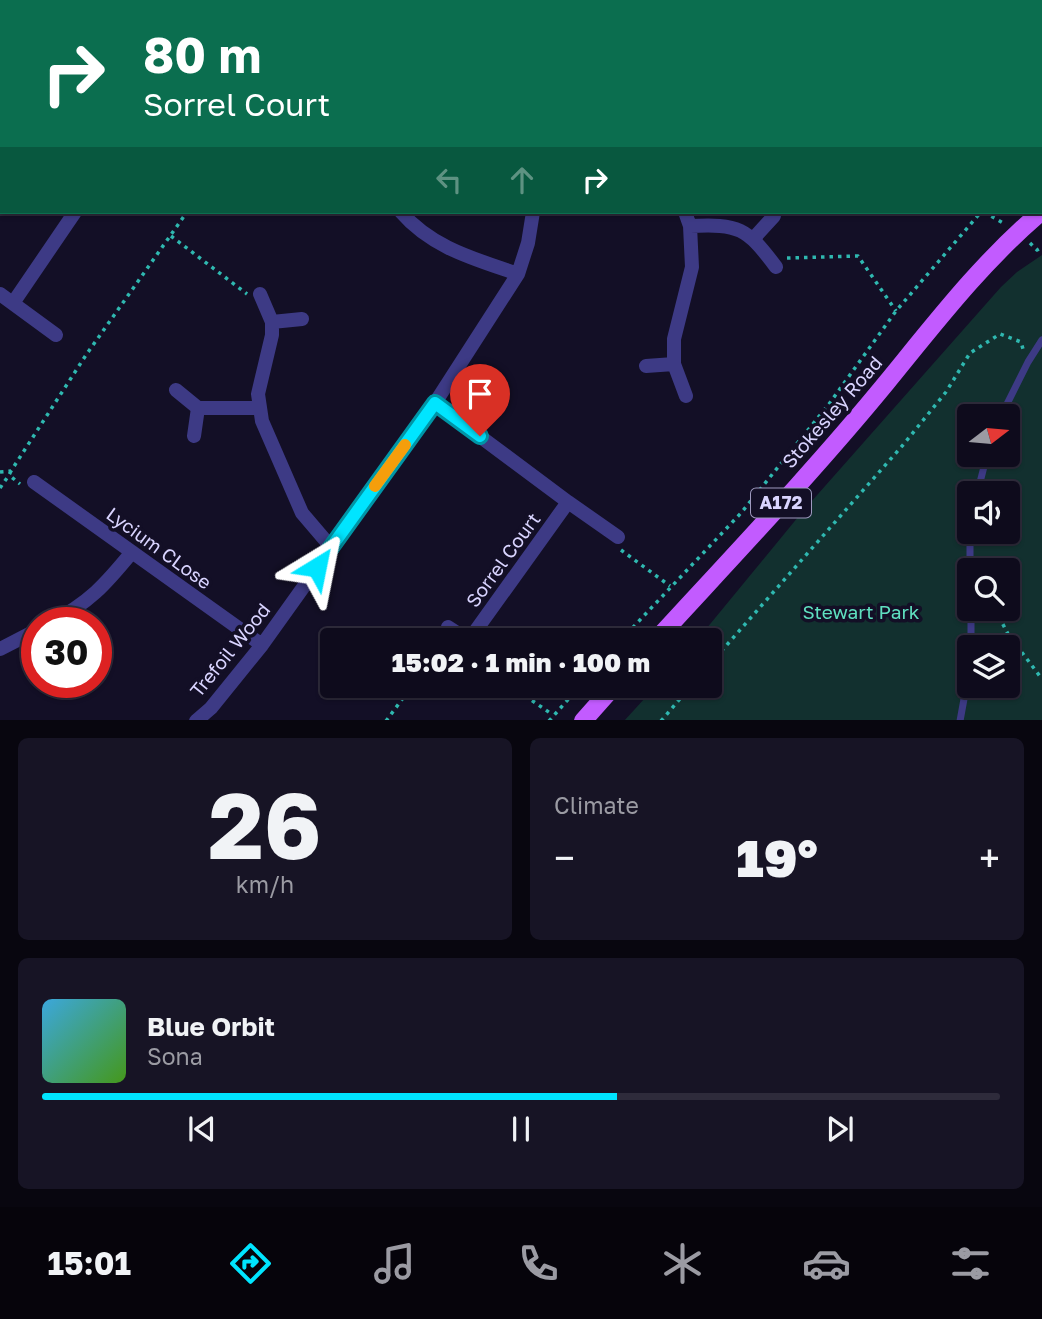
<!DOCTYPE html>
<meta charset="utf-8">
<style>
:root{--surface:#0e0b1c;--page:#171425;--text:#f1f3f6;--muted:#9b9ba3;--line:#2e2b3b;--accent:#00e5ff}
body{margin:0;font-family:"Golos Text",sans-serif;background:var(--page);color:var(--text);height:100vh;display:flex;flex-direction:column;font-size:26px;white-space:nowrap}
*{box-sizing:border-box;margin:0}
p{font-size:23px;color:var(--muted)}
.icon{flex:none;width:38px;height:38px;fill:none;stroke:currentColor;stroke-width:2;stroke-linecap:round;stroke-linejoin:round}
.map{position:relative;height:720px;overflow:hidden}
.panel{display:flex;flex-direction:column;gap:18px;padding:18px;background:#08060f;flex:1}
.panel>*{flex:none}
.banner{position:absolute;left:0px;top:0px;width:1043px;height:214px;box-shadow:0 2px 5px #0004,0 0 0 2px var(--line);background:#0b6e4f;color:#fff;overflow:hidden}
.needle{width:46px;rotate:74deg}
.tools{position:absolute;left:957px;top:404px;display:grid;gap:14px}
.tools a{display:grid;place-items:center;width:63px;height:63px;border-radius:7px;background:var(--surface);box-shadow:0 2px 5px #0004,0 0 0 2px var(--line);font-size:35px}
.speed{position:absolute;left:21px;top:607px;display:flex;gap:14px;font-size:35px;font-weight:700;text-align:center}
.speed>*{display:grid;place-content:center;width:91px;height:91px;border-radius:50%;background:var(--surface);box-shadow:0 2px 5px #0004,0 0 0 2px var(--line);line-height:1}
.speed .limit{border:10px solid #d22;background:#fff;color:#111}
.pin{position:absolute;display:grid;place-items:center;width:60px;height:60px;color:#fff;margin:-72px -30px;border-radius:50% 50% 50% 0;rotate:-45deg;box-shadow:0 0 7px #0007}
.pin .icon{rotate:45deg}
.me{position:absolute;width:77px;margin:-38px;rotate:35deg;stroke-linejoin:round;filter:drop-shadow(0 0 5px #0008)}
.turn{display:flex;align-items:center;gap:24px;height:147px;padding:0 28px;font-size:32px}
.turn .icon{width:91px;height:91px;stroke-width:2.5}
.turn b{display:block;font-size:49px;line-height:60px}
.lanes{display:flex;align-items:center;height:66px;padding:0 28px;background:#0003;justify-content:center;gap:35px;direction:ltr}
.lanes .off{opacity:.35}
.big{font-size:52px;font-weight:800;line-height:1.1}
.panel .card{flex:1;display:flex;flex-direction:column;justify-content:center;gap:10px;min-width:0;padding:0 24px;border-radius:10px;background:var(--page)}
.panel .dial{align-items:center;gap:0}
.dial b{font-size:91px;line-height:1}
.song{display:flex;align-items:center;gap:21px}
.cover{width:84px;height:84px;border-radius:10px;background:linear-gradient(135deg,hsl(200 70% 55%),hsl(100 70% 35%))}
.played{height:7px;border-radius:4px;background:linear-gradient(90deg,var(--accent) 60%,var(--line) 60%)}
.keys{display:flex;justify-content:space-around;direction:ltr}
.heat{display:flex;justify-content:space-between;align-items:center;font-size:38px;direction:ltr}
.panel .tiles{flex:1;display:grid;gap:18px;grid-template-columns:1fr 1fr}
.card:last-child{grid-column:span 2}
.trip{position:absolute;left:320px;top:628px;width:402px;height:70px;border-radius:7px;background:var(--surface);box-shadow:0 2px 5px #0004,0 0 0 2px var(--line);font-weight:800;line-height:70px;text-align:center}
.tabs{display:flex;height:112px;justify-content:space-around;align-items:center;background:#06040b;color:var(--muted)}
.tabs .icon{width:49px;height:49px}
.tabs .on{color:var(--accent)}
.tabs b{font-size:32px;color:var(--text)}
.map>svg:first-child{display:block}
</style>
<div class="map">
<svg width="1042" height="721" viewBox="0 0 1042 721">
<rect width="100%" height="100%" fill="#130f26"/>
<path fill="#12302f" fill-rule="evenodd" d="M1042 255V720L624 721 656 686H710V640H697L803 511 1001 287 1017 272ZM970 416H1008V455H970ZM970 494H1008V532H970ZM970 570H1008V609H970ZM970 648H1008V686H970Z"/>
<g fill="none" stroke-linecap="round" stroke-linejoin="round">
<path stroke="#2fb8b0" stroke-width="3.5" stroke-dasharray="3.5 5" stroke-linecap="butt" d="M300 0 301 2
M539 0V2
M694 0 701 2
M0 89 2 95
M0 102 2 101
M1041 136H1042
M984 212 1005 224
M171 236 247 294
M1030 243 1037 250 1042 247
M787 258 858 256 896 311
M11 471 9 475 20 484
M0 472 11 471 86 355 187 212
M0 488 9 475
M621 550 670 586
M995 609 1008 634 1042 679
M621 640 741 513 829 404 896 311 981 212
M710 664 903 445 946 392 970 353 1000 334 1021 342 1023 349
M511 686 553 715
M386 721 412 686
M549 721 580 686
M661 721 691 686"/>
<path stroke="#3d3a85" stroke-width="7" d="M1041 105H1042
M1001 416 1028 362 1042 340
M977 494 987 455
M970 570V532
M971 609V648
M960 721 970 666"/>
<path stroke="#3d3a85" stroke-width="14" d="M126 0V2
M177 2 184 0
M0 15H2
M0 123 1 127
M401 212C432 248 475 259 518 274
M685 212 690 226 692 267 674 339V364L686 396
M690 226C739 224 746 227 776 267
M754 238 774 216
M0 294 56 335
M260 294 272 322V335L258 394 262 421 302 513 331 547
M13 303 75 212
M272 322 302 319
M646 366 674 364
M176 390 198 408H259
M435 403 568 502 469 640
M194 436 198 408
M34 482 262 645
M568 502 618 537
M50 623C89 603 105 585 132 552
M448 627 468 640
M0 649 37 630
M196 721 211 708 262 645 435 403 518 274 528 243 533 212"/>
<path stroke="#6f6bff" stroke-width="18" d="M772 0 775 2
M1041 178 1042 179"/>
<path stroke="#c25bff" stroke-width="18" d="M656 640C734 555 814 471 887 382 936 322 982 262 1041 212
M583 721 614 686"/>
</g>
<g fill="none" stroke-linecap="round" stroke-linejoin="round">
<defs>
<path id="route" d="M317 567 435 403 480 436"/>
</defs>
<use href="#route" stroke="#0095a6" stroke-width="18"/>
<use href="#route" stroke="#00e5ff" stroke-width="12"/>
<path stroke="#f59e0b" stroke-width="12" d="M375 486 405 445"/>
</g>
<g text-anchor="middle" stroke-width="7" stroke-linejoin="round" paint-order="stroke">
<rect fill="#130f26" stroke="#9e99be" stroke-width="2" x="751" y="488.5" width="60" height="29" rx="5"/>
<g font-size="18" font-weight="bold" fill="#d9d4ff">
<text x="781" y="509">A172</text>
</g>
<g font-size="19" fill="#d9d4ff" stroke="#130f26">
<text transform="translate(832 412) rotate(-49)" y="7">Stokesley Road</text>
<text transform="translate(159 548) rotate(36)" y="7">Lycium CLose</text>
<text transform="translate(503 560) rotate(-54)" y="7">Sorrel Court</text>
<text transform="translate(230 650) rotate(-51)" y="7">Trefoil Wood</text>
</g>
<g font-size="19" fill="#5fe0c0" stroke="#130f26">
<text x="861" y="619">Stewart Park</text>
</g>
</g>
</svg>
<div class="tools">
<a><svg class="needle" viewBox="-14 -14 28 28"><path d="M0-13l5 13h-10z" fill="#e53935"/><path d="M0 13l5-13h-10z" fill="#9b9ba3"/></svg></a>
<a><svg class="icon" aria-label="sound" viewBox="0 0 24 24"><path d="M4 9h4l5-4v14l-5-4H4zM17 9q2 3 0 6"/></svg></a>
<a><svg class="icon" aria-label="search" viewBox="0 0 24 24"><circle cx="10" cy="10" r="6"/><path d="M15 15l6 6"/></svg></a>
<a><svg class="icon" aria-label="layers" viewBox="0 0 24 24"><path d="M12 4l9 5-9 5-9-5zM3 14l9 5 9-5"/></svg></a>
</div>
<div class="speed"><div class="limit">30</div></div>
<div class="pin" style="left:480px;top:436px;background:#d93025"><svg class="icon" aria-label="arrive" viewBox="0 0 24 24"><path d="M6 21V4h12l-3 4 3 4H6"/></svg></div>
<svg class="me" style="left:317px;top:567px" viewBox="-20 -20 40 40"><path d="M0-17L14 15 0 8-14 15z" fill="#00e5ff" stroke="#fff" stroke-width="4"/></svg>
<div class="trip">15:02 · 1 min · 100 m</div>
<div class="banner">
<div class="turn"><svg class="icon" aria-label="right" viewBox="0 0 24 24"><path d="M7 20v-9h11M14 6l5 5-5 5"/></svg><div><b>80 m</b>Sorrel Court</div></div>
<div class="lanes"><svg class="icon off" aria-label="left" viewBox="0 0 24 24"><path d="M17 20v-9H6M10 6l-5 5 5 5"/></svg><svg class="icon off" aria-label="ahead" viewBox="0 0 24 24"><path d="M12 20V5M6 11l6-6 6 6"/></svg><svg class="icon" aria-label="right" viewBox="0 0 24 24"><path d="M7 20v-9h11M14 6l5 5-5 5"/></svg></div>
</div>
</div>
<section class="panel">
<div class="tiles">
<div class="card dial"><b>26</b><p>km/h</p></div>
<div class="card"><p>Climate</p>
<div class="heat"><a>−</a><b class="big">19°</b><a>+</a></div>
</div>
<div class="card">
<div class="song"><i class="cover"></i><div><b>Blue Orbit</b><p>Sona</p></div></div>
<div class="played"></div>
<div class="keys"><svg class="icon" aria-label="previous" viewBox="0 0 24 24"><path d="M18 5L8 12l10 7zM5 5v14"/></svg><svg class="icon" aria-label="pause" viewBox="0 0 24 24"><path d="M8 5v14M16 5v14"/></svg><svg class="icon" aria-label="next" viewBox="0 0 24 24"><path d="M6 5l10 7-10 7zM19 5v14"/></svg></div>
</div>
</div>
</section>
<nav class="tabs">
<b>15:01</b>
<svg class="icon on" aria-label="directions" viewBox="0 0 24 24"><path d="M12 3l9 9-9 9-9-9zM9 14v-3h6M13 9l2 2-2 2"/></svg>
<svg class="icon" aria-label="music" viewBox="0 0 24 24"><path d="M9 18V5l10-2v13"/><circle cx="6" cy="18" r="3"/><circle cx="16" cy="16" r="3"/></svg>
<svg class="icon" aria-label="phone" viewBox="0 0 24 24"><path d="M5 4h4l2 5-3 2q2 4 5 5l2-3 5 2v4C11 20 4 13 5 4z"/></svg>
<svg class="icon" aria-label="climate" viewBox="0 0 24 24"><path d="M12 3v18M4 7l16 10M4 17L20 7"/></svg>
<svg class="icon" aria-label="car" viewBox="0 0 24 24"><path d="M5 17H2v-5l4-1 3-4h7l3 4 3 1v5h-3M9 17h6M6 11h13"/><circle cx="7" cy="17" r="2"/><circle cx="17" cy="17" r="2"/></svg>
<svg class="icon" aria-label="filters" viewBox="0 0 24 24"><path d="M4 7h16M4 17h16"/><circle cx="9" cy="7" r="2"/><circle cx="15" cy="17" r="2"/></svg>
</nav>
